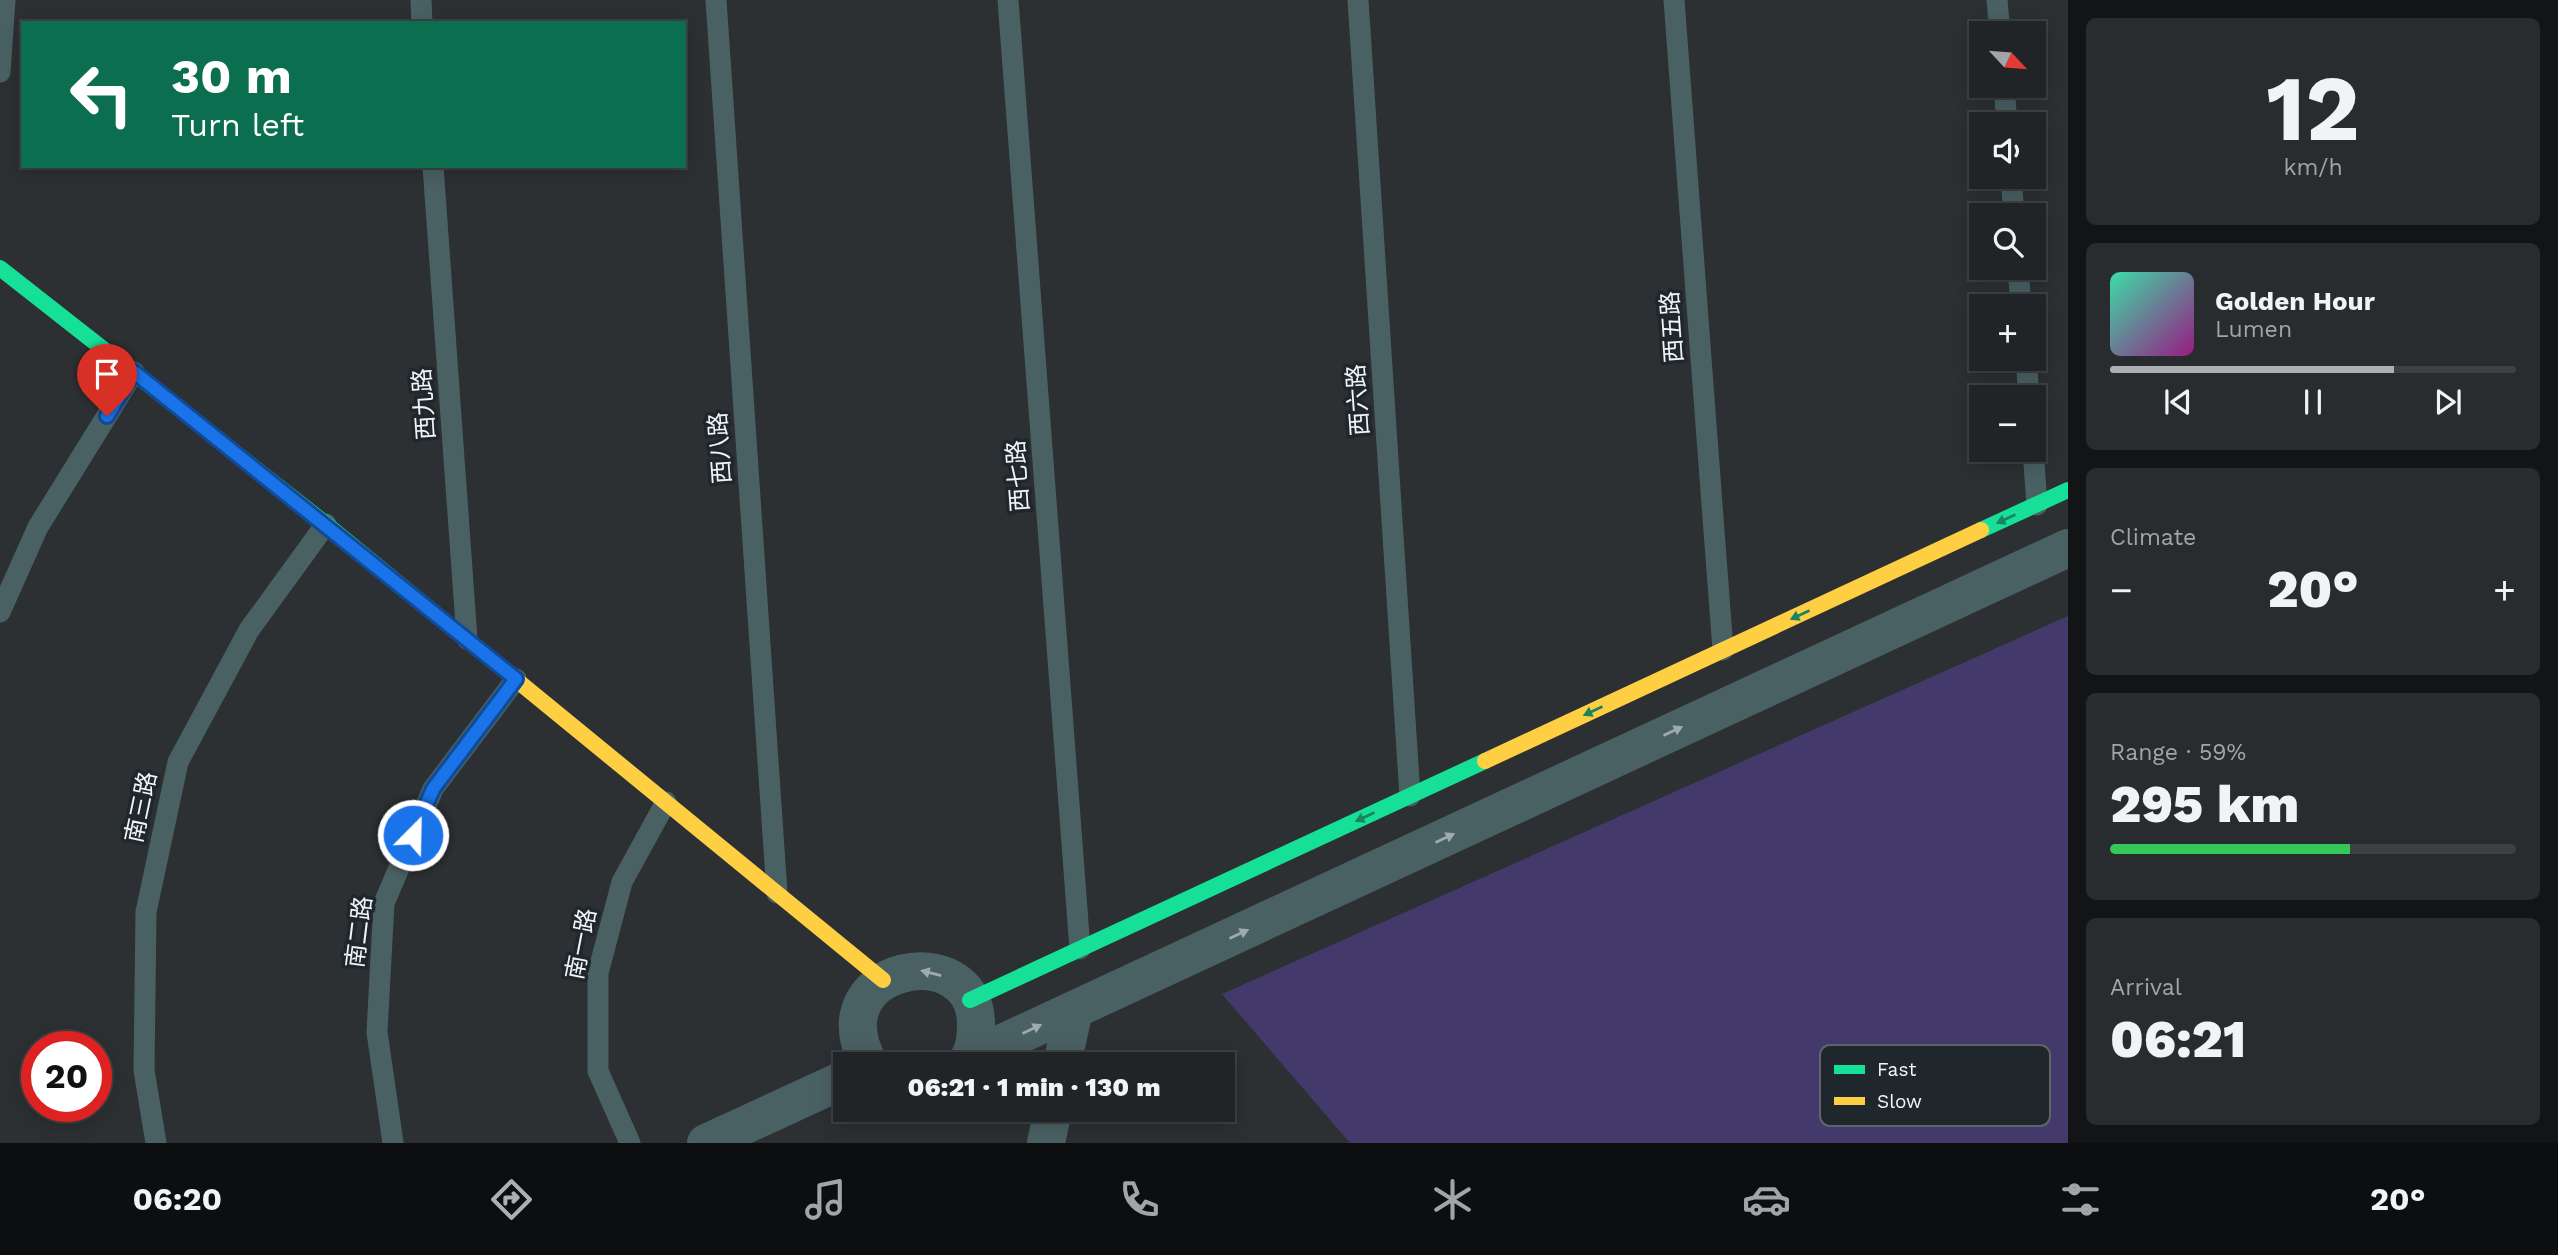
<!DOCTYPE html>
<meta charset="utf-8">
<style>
:root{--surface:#212426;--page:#292c2e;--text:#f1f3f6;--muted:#a2a4a7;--line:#3e4143;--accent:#abb0b3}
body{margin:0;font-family:"Work Sans","Noto Sans SC",sans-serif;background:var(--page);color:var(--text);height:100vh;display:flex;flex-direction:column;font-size:26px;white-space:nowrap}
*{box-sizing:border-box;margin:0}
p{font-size:23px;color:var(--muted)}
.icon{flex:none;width:38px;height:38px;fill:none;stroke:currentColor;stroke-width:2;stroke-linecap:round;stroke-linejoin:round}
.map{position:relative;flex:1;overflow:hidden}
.panel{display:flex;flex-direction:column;gap:18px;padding:18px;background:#121415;width:490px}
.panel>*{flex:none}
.banner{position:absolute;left:21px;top:21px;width:665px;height:147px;border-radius:0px;box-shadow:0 4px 18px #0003,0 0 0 2px var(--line);background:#0b6e4f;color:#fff;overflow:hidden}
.needle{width:46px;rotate:116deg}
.tools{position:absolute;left:1969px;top:21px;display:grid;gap:14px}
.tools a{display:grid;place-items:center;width:77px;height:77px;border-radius:0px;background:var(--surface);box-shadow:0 4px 18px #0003,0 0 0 2px var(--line);font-size:35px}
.speed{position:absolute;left:21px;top:1031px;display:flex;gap:14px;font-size:35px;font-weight:700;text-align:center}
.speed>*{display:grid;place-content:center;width:91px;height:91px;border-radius:50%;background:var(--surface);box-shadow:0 4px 18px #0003,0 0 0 2px var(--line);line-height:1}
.speed .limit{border:10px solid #d22;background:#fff;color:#111}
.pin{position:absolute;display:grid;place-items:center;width:60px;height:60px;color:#fff;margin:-72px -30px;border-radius:50% 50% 50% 0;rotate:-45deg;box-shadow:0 0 7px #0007}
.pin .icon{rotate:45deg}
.me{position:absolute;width:77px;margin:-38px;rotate:23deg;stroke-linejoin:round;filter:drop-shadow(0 0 5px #0008)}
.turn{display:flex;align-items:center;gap:24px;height:147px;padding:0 35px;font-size:32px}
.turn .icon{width:91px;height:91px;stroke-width:2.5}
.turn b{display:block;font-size:49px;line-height:60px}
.big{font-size:52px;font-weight:800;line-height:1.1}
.panel .card{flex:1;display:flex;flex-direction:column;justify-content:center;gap:10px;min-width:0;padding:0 24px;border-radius:10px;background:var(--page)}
.panel .dial{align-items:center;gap:0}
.dial b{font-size:91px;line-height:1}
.song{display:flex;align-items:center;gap:21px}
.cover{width:84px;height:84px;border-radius:10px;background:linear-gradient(135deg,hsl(160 70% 55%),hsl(310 70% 35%))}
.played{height:7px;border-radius:4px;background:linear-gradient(90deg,var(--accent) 70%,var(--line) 70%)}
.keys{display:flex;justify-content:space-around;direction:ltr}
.heat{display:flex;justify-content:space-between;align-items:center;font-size:38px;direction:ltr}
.charge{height:10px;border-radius:5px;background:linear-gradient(90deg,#34c759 59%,var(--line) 0)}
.trip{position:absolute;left:833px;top:1052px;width:402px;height:70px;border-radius:0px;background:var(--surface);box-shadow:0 4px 18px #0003,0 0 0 2px var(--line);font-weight:800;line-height:70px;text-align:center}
.dock{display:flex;height:112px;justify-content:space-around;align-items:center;background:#0d0e0f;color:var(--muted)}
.dock .icon{width:49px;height:49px}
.dock .current{color:var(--accent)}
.dock b{font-size:32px;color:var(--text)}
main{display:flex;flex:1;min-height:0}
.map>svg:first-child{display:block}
</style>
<main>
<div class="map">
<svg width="2068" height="1143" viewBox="0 0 2068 1143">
<rect width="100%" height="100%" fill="#2c3032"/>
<path fill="#433a6b" d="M2068 616V1143H1350L1222 994Z"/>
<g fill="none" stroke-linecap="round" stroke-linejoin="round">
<path stroke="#4a6164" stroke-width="21" d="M421 0 422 23
M716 0 777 893
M1008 0 1080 949
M1358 0 1410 796
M1674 0 1723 650
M1997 0 2000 33
M0 72 5 0
M2004 86 2007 124
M433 166 467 639
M2011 177 2014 215
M2018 268 2021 306
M2026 359 2029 397
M2033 450 2037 505
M0 612 38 527 134 372
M156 1143 144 1070 146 912 178 762 249 630 326 524
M393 1143 377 1032 384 903 433 789 516 679
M630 1143 598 1071V973L622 882 666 802"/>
<path stroke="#4a6164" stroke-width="38" d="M970 1058 2068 548
M869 1064C815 965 975 936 976 1023 976 1038 975 1052 965 1064
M1062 1064 1074 1010
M706 1143 845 1079
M1046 1143 1053 1110"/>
<path stroke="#16e098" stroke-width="16" d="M0 268 326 524 492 660
M1981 530 2068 490
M970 1000 1485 761"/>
<path stroke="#ffcf43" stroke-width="16" d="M492 660 883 980
M1485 761 1981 530"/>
</g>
<defs><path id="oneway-solid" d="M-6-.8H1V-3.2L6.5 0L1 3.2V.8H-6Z" transform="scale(1.75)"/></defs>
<g fill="#1a8462">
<use href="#oneway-solid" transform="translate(2006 519) rotate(155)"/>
<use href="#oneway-solid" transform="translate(1800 615) rotate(155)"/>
<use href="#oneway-solid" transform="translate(1593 711) rotate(155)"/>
<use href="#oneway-solid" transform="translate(1365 817) rotate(155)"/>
</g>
<g fill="#9dabae">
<use href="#oneway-solid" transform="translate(1673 731) rotate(-25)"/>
<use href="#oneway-solid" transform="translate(1445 838) rotate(-25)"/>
<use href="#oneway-solid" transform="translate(1239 934) rotate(-25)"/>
<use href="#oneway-solid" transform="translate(931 973) rotate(-166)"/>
<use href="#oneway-solid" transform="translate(1032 1029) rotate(-25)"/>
</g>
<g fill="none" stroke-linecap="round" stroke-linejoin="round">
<defs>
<path id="route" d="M107 416 134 372 516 679 433 789 413 835"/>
</defs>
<use href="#route" stroke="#114b97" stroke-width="18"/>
<use href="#route" stroke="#1a73e8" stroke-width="12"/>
</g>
<g text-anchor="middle" stroke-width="7" stroke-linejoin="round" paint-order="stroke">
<g font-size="24" fill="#f0f5f9" stroke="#1f272c">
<text transform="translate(1672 327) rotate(-94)" y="8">西五路</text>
<text transform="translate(1358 400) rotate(-94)" y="8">西六路</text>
<text transform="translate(424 404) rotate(-94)" y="8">西九路</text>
<text transform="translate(720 448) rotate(-94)" y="8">西八路</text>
<text transform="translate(1018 476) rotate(-94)" y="8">西七路</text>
<text transform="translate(141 807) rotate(-78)" y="8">南三路</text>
<text transform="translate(359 932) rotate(-83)" y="8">南二路</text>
<text transform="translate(581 944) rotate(-79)" y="8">南一路</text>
</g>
</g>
<rect x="1820" y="1045" width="230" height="81" rx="10" fill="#1f272c" stroke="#5e656a" stroke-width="2"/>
<rect x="1834" y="1065" width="31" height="9" fill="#16e098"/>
<rect x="1834" y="1097" width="31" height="8" fill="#ffcf43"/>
<g font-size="19" fill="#f0f5f9">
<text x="1877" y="1076">Fast</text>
<text x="1877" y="1108">Slow</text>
</g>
</svg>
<div class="tools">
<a><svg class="needle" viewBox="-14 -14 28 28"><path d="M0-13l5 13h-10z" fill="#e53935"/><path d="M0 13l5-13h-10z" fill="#a2a4a7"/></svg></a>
<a><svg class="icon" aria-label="sound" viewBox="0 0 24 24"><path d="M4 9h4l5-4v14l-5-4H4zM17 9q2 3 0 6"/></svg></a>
<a><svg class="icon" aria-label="search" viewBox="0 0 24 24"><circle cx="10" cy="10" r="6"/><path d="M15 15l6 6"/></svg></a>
<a>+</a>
<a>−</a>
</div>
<div class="speed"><div class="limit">20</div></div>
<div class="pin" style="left:107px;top:416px;background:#d93025"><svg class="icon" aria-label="arrive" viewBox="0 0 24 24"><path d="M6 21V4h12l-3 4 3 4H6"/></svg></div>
<svg class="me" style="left:413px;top:835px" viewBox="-20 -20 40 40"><circle r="17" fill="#1a73e8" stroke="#fff" stroke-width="3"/><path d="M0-11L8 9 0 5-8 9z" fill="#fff"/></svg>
<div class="trip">06:21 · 1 min · 130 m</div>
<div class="banner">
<div class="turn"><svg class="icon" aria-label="left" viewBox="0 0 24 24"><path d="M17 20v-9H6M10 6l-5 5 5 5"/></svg><div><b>30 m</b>Turn left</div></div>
</div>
</div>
<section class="panel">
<div class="card dial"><b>12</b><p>km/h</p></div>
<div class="card">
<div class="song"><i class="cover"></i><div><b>Golden Hour</b><p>Lumen</p></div></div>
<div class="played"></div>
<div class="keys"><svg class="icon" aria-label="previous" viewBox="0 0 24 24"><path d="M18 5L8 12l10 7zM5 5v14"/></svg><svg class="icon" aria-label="pause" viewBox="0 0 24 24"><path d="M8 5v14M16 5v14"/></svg><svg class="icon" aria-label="next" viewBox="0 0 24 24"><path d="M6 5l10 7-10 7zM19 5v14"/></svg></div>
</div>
<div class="card"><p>Climate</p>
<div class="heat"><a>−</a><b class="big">20°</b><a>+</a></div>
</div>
<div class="card"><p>Range · 59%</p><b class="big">295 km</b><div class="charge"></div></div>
<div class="card"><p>Arrival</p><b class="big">06:21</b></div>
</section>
</main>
<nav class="dock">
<b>06:20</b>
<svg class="icon current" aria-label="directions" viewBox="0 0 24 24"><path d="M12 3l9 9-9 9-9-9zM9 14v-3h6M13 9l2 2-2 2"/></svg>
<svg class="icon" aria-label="music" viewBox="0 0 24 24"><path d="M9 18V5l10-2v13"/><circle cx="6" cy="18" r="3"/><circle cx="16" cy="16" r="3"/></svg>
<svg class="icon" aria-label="phone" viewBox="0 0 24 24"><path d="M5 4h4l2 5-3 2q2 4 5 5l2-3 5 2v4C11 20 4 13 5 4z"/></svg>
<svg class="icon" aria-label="climate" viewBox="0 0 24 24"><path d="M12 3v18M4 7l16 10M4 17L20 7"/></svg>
<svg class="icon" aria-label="car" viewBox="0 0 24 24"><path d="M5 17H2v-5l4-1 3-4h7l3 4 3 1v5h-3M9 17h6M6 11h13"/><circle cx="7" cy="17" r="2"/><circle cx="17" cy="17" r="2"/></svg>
<svg class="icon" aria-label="filters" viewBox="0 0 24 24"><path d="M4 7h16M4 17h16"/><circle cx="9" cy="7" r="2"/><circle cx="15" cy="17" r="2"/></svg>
<b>20°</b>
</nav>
